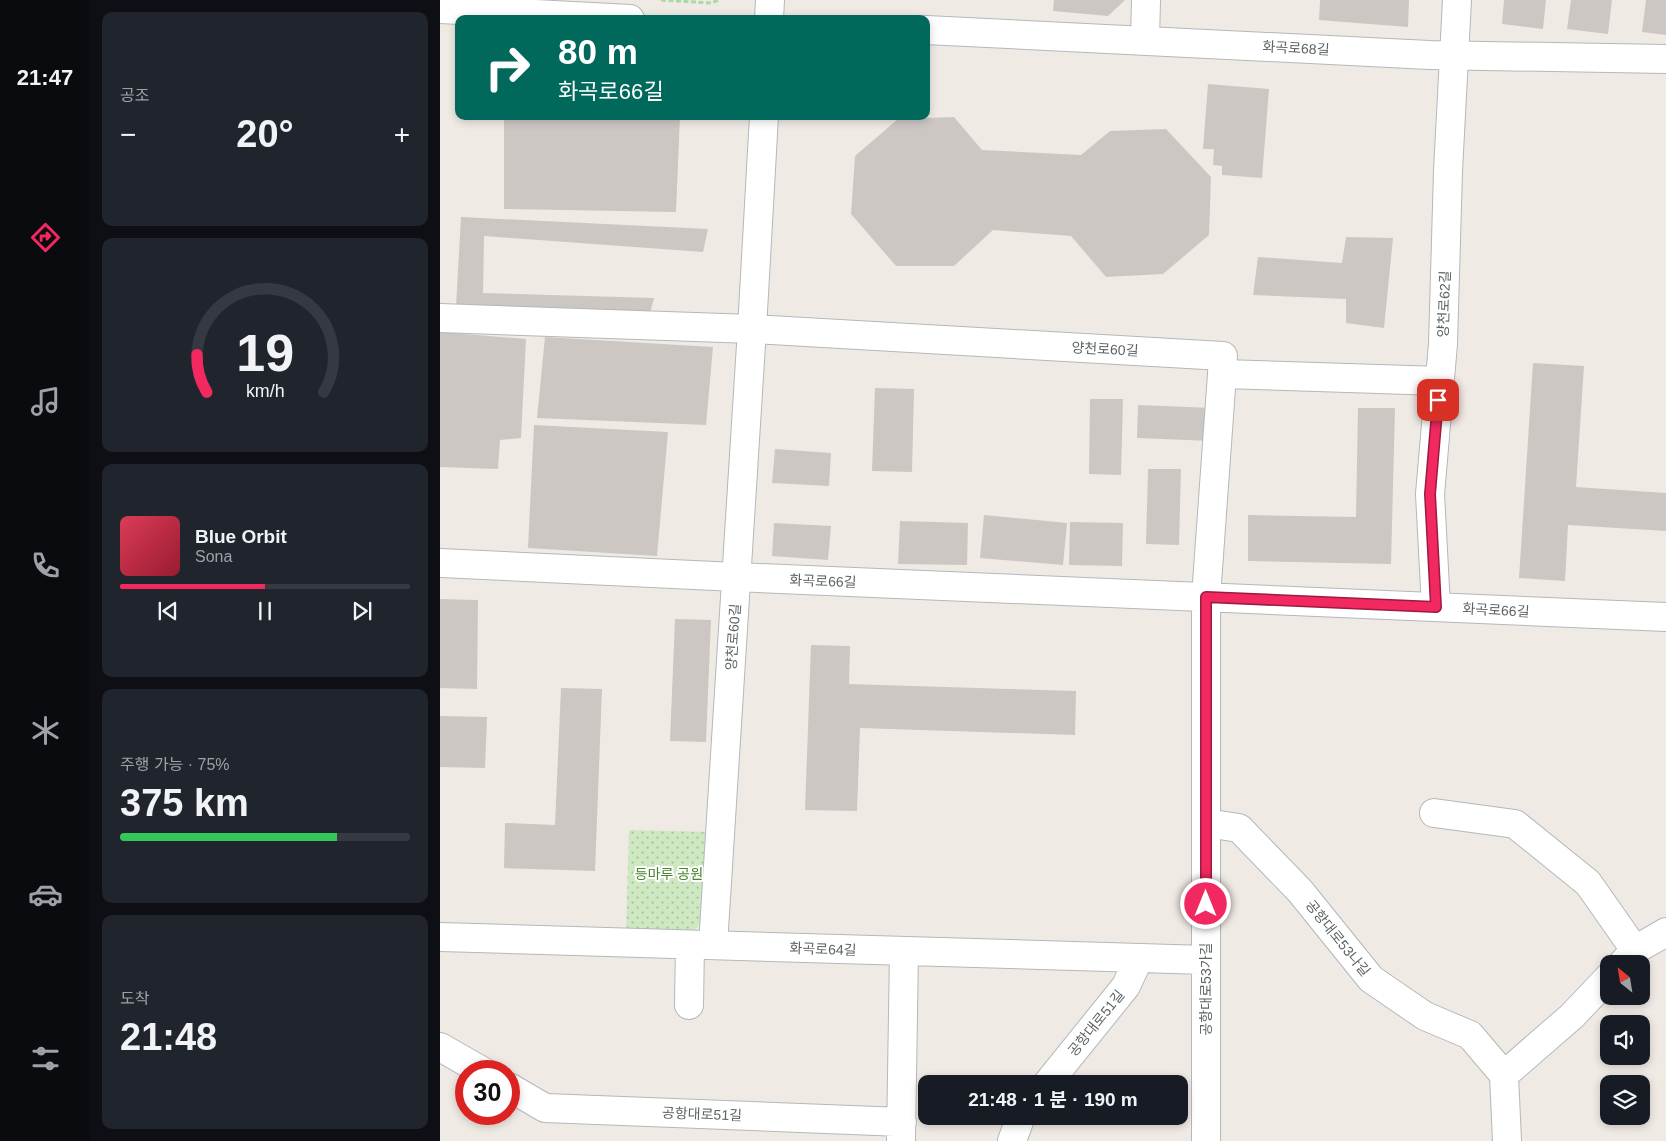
<!DOCTYPE html>
<html lang="ko">
<meta charset="utf-8">
<style>
:root{--surface:#171b24;--page:#20242c;--text:#f1f3f6;--muted:#9ea1a6;--line:#363941;--accent:#f22960}
body{margin:0;font-family:Arial,"Noto Sans KR",sans-serif;background:var(--page);color:var(--text);height:100vh;display:flex;flex-direction:column;font-size:19px;white-space:nowrap}
*{box-sizing:border-box;margin:0}
p{font-size:16px;color:var(--muted)}
.icon{flex:none;width:28px;height:28px;fill:none;stroke:currentColor;stroke-width:2;stroke-linecap:round;stroke-linejoin:round}
.map{position:relative;flex:1;overflow:hidden}
.side{display:flex;flex-direction:column;gap:12px;padding:12px;background:#0d0f14;width:350px}
.side>*{flex:none}
.top-card{position:absolute;left:15px;top:15px;width:475px;height:105px;border-radius:10px;box-shadow:0 2px 8px #0003;background:#00695c;color:#fff;overflow:hidden}
.needle{width:32px;rotate:330deg}
.tools{position:absolute;left:1160px;top:955px;display:grid;gap:10px}
.tools a{display:grid;place-items:center;width:50px;height:50px;border-radius:10px;background:var(--surface);box-shadow:0 2px 8px #0003;font-size:25px}
.speed{position:absolute;left:15px;top:1060px;display:flex;gap:10px;font-size:25px;font-weight:700;text-align:center}
.speed>*{display:grid;place-content:center;width:65px;height:65px;border-radius:50%;background:var(--surface);box-shadow:0 2px 8px #0003;line-height:1}
.speed .limit{border:8px solid #d22;background:#fff;color:#111}
.pin{position:absolute;display:grid;place-items:center;width:42px;height:42px;color:#fff;margin:-21px;border-radius:10px;box-shadow:0 2px 8px #0006}
.me{position:absolute;width:55px;margin:-28px;rotate:0deg;stroke-linejoin:round;filter:drop-shadow(0 0 4px #0008)}
.turn{display:flex;align-items:center;gap:18px;height:105px;padding:0 20px;font-size:22px}
.turn .icon{width:65px;height:65px;stroke-width:2.5}
.turn b{display:block;font-size:35px;line-height:42px}
.big{font-size:38px;font-weight:700;line-height:1.1}
.side .card{flex:1;display:flex;flex-direction:column;justify-content:center;gap:8px;min-width:0;padding:0 18px;border-radius:10px;background:var(--page)}
.side .dial{align-items:center;gap:0}
.dial svg{height:130px;overflow:visible;fill:none;stroke:var(--line);stroke-width:7;stroke-linecap:round;text-anchor:middle}
.dial text{fill:var(--text);stroke:none}
.song{display:flex;align-items:center;gap:15px}
.cover{width:60px;height:60px;border-radius:8px;background:linear-gradient(135deg,hsl(350 70% 55%),hsl(350 70% 35%))}
.played{height:5px;border-radius:2px;background:linear-gradient(90deg,var(--accent) 50%,var(--line) 50%)}
.keys{display:flex;justify-content:space-around;direction:ltr}
.heat{display:flex;justify-content:space-between;align-items:center;font-size:28px;direction:ltr}
.charge{height:8px;border-radius:4px;background:linear-gradient(90deg,#34c759 75%,var(--line) 0)}
.trip{position:absolute;left:478px;top:1075px;width:270px;height:50px;border-radius:10px;background:var(--surface);box-shadow:0 2px 8px #0003;font-weight:700;line-height:50px;text-align:center}
main{display:flex;flex:1;min-height:0}
.tab-bar{display:flex;flex-direction:column;width:90px;justify-content:space-around;align-items:center;background:#090b0e;color:var(--muted)}
.tab-bar .icon{width:35px;height:35px}
.tab-bar .active{color:var(--accent)}
.tab-bar b{font-size:22px;color:var(--text)}
.map>svg:first-child{display:block}
</style>
<main>
<nav class="tab-bar">
<b>21:47</b>
<svg class="icon active" aria-label="directions" viewBox="0 0 24 24"><path d="M12 3l9 9-9 9-9-9zM9 14v-3h6M13 9l2 2-2 2"/></svg>
<svg class="icon" aria-label="music" viewBox="0 0 24 24"><path d="M9 18V5l10-2v13"/><circle cx="6" cy="18" r="3"/><circle cx="16" cy="16" r="3"/></svg>
<svg class="icon" aria-label="phone" viewBox="0 0 24 24"><path d="M5 4h4l2 5-3 2q2 4 5 5l2-3 5 2v4C11 20 4 13 5 4z"/></svg>
<svg class="icon" aria-label="climate" viewBox="0 0 24 24"><path d="M12 3v18M4 7l16 10M4 17L20 7"/></svg>
<svg class="icon" aria-label="car" viewBox="0 0 24 24"><path d="M5 17H2v-5l4-1 3-4h7l3 4 3 1v5h-3M9 17h6M6 11h13"/><circle cx="7" cy="17" r="2"/><circle cx="17" cy="17" r="2"/></svg>
<svg class="icon" aria-label="filters" viewBox="0 0 24 24"><path d="M4 7h16M4 17h16"/><circle cx="9" cy="7" r="2"/><circle cx="15" cy="17" r="2"/></svg>
</nav>
<section class="side">
<div class="card"><p>공조</p>
<div class="heat"><a>−</a><b class="big">20°</b><a>+</a></div>
</div>
<div class="card dial"><svg viewBox="0 0 100 80">
<path d="M14 69A42 42 0 1 1 86 69"/>
<path d="M14 69A42 42 0 0 1 8 46" stroke="#f22960"/>
<text x="50" y="56" font-size="32" font-weight="700">19</text>
<text x="50" y="72" font-size="11">km/h</text>
</svg></div>
<div class="card">
<div class="song"><i class="cover"></i><div><b>Blue Orbit</b><p>Sona</p></div></div>
<div class="played"></div>
<div class="keys"><svg class="icon" aria-label="previous" viewBox="0 0 24 24"><path d="M18 5L8 12l10 7zM5 5v14"/></svg><svg class="icon" aria-label="pause" viewBox="0 0 24 24"><path d="M8 5v14M16 5v14"/></svg><svg class="icon" aria-label="next" viewBox="0 0 24 24"><path d="M6 5l10 7-10 7zM19 5v14"/></svg></div>
</div>
<div class="card"><p>주행 가능 · 75%</p><b class="big">375 km</b><div class="charge"></div></div>
<div class="card"><p>도착</p><b class="big">21:48</b></div>
</section>
<div class="map">
<svg width="1226" height="1141" viewBox="0 0 1226 1141">
<defs>
<pattern id="park-dots" width="8" height="8" patternUnits="userSpaceOnUse" patternTransform="scale(1.25)"><rect width="8" height="8" fill="#cee8c1"/><path d="M2 2h.1M6 6h.1" fill="none" stroke="#aac0a1" stroke-width="1.8" stroke-linecap="round"/></pattern>
</defs>
<rect width="100%" height="100%" fill="#f0eae5"/>
<path fill="url(#park-dots)" d="M189 830 272 832 269 915 249 935 186 933Z"/>
<path fill="#cdc7c4" d="M614 0H685L668 16 613 11Z
M880 0H969L968 27 879 20Z
M1064 0H1106L1103 29 1062 24Z
M1131 0H1172L1168 34 1127 29Z
M1206 0H1226V35L1202 32Z
M768 84 829 89 822 178 782 175V166L773 165 774 149H763Z
M64 116H240L236 212 64 209Z
M514 117 542 150 641 155 670 131 726 129 771 177 769 235 723 274 666 277 631 236 553 230 514 266H456L411 214 415 156 458 119Z
M21 217 268 229 263 252 44 236 43 293 214 298 209 317 16 307Z
M906 237 953 238 944 328 906 323V299L813 295 818 257 902 263Z
M0 332 86 339 81 438 60 440 58 469 0 467Z
M105 337 273 347 266 425 97 418Z
M1093 363 1144 366 1136 487 1226 493V531L1128 525 1125 581 1079 578Z
M435 388 474 389 472 472 432 471Z
M650 399H683L681 475 649 474Z
M698 405 773 408 772 441 697 438Z
M918 408H955L951 564 808 561V515L916 517Z
M94 425 228 432 217 556 88 548Z
M335 449 391 453 389 486 332 483Z
M708 469H741L739 545 706 544Z
M544 515 627 523 623 565 540 558Z
M460 521 528 523 527 565 458 564Z
M630 522 683 523 682 566 629 565Z
M334 523 391 526 388 560 332 556Z
M0 599 38 600 37 689 0 688Z
M235 619 271 620 266 742 230 741Z
M371 645 410 646 409 684 636 691 635 735 420 728 417 811 365 810Z
M121 688 162 689 155 871 64 868 65 823 115 825Z
M0 716 47 717 45 768 0 767Z"/>
<g fill="none" stroke-linecap="round" stroke-linejoin="round">
<defs>
<path id="minor" d="M0 9 190 19
M329 19 330 0
M486 30 989 55 1226 59
M705 41 706 0
M0 318 312 329 783 356 782 374 1000 381
M0 563 296 577 1226 617
M996 607 990 494 1003 344 1008 171 1017 0
M994 813 1075 824 1148 883 1195 950
M766 823 799 828 860 891 931 979 985 1016 1030 1035 1064 1075 1132 1016 1169 977
M0 937 766 960
M273 945 312 329 324 116
M1183 963 1195 950 1226 932
M249 1005 250 945
M0 1047 42 1071
M1064 1075 1067 1141
M607 1084 686 986 699 958
M69 1087 105 1108 462 1122
M461 1139 464 951
M572 1141 581 1116
M766 1141V597L782 374"/>
</defs>
<use href="#minor" stroke="#b3b8ba" stroke-width="30"/>
<path stroke="#a8dba3" stroke-width="3" stroke-dasharray="5 2.5" stroke-linecap="butt" d="M221 0 271 3 279 0"/>
<use href="#minor" stroke="#fff" stroke-width="28"/>
</g>
<g fill="none" stroke-linecap="round" stroke-linejoin="round">
<defs>
<path id="route" d="M766 904V597L996 607 990 494 998 400"/>
</defs>
<use href="#route" stroke="#9d1b3e" stroke-width="12"/>
<use href="#route" stroke="#f22960" stroke-width="9"/>
</g>
<g text-anchor="middle" stroke-width="4" stroke-linejoin="round" paint-order="stroke">
<g font-size="14" fill="#5d6466" stroke="#fff">
<text transform="translate(856 48) rotate(3)" y="5">화곡로68길</text>
<text transform="translate(1004 304) rotate(-88)" y="5">양천로62길</text>
<text transform="translate(665 349) rotate(3)" y="5">양천로60길</text>
<text transform="translate(383 581) rotate(2)" y="5">화곡로66길</text>
<text transform="translate(1056 610) rotate(3)" y="5">화곡로66길</text>
<text transform="translate(293 637) rotate(-86)" y="5">양천로60길</text>
<text transform="translate(898 938) rotate(51)" y="5">공항대로53나길</text>
<text transform="translate(383 949) rotate(2)" y="5">화곡로64길</text>
<text transform="translate(766 989) rotate(-90)" y="5">공항대로53가길</text>
<text transform="translate(656 1023) rotate(-51)" y="5">공항대로51길</text>
<text transform="translate(262 1114) rotate(2)" y="5">공항대로51길</text>
</g>
<g font-size="14" fill="#498230" stroke="#fff">
<text x="229" y="879">등마루 공원</text>
</g>
</g>
</svg>
<div class="tools">
<a><svg class="needle" viewBox="-14 -14 28 28"><path d="M0-13l5 13h-10z" fill="#e53935"/><path d="M0 13l5-13h-10z" fill="#9ea1a6"/></svg></a>
<a><svg class="icon" aria-label="sound" viewBox="0 0 24 24"><path d="M4 9h4l5-4v14l-5-4H4zM17 9q2 3 0 6"/></svg></a>
<a><svg class="icon" aria-label="layers" viewBox="0 0 24 24"><path d="M12 4l9 5-9 5-9-5zM3 14l9 5 9-5"/></svg></a>
</div>
<div class="speed"><div class="limit">30</div></div>
<div class="pin" style="left:998px;top:400px;background:#d93025"><svg class="icon" aria-label="arrive" viewBox="0 0 24 24"><path d="M6 21V4h12l-3 4 3 4H6"/></svg></div>
<svg class="me" style="left:766px;top:904px" viewBox="-20 -20 40 40"><circle r="17" fill="#f22960" stroke="#fff" stroke-width="3"/><path d="M0-11L8 9 0 5-8 9z" fill="#fff"/></svg>
<div class="trip">21:48 · 1 분 · 190 m</div>
<div class="top-card">
<div class="turn"><svg class="icon" aria-label="right" viewBox="0 0 24 24"><path d="M7 20v-9h11M14 6l5 5-5 5"/></svg><div><b>80 m</b>화곡로66길</div></div>
</div>
</div>
</main>
